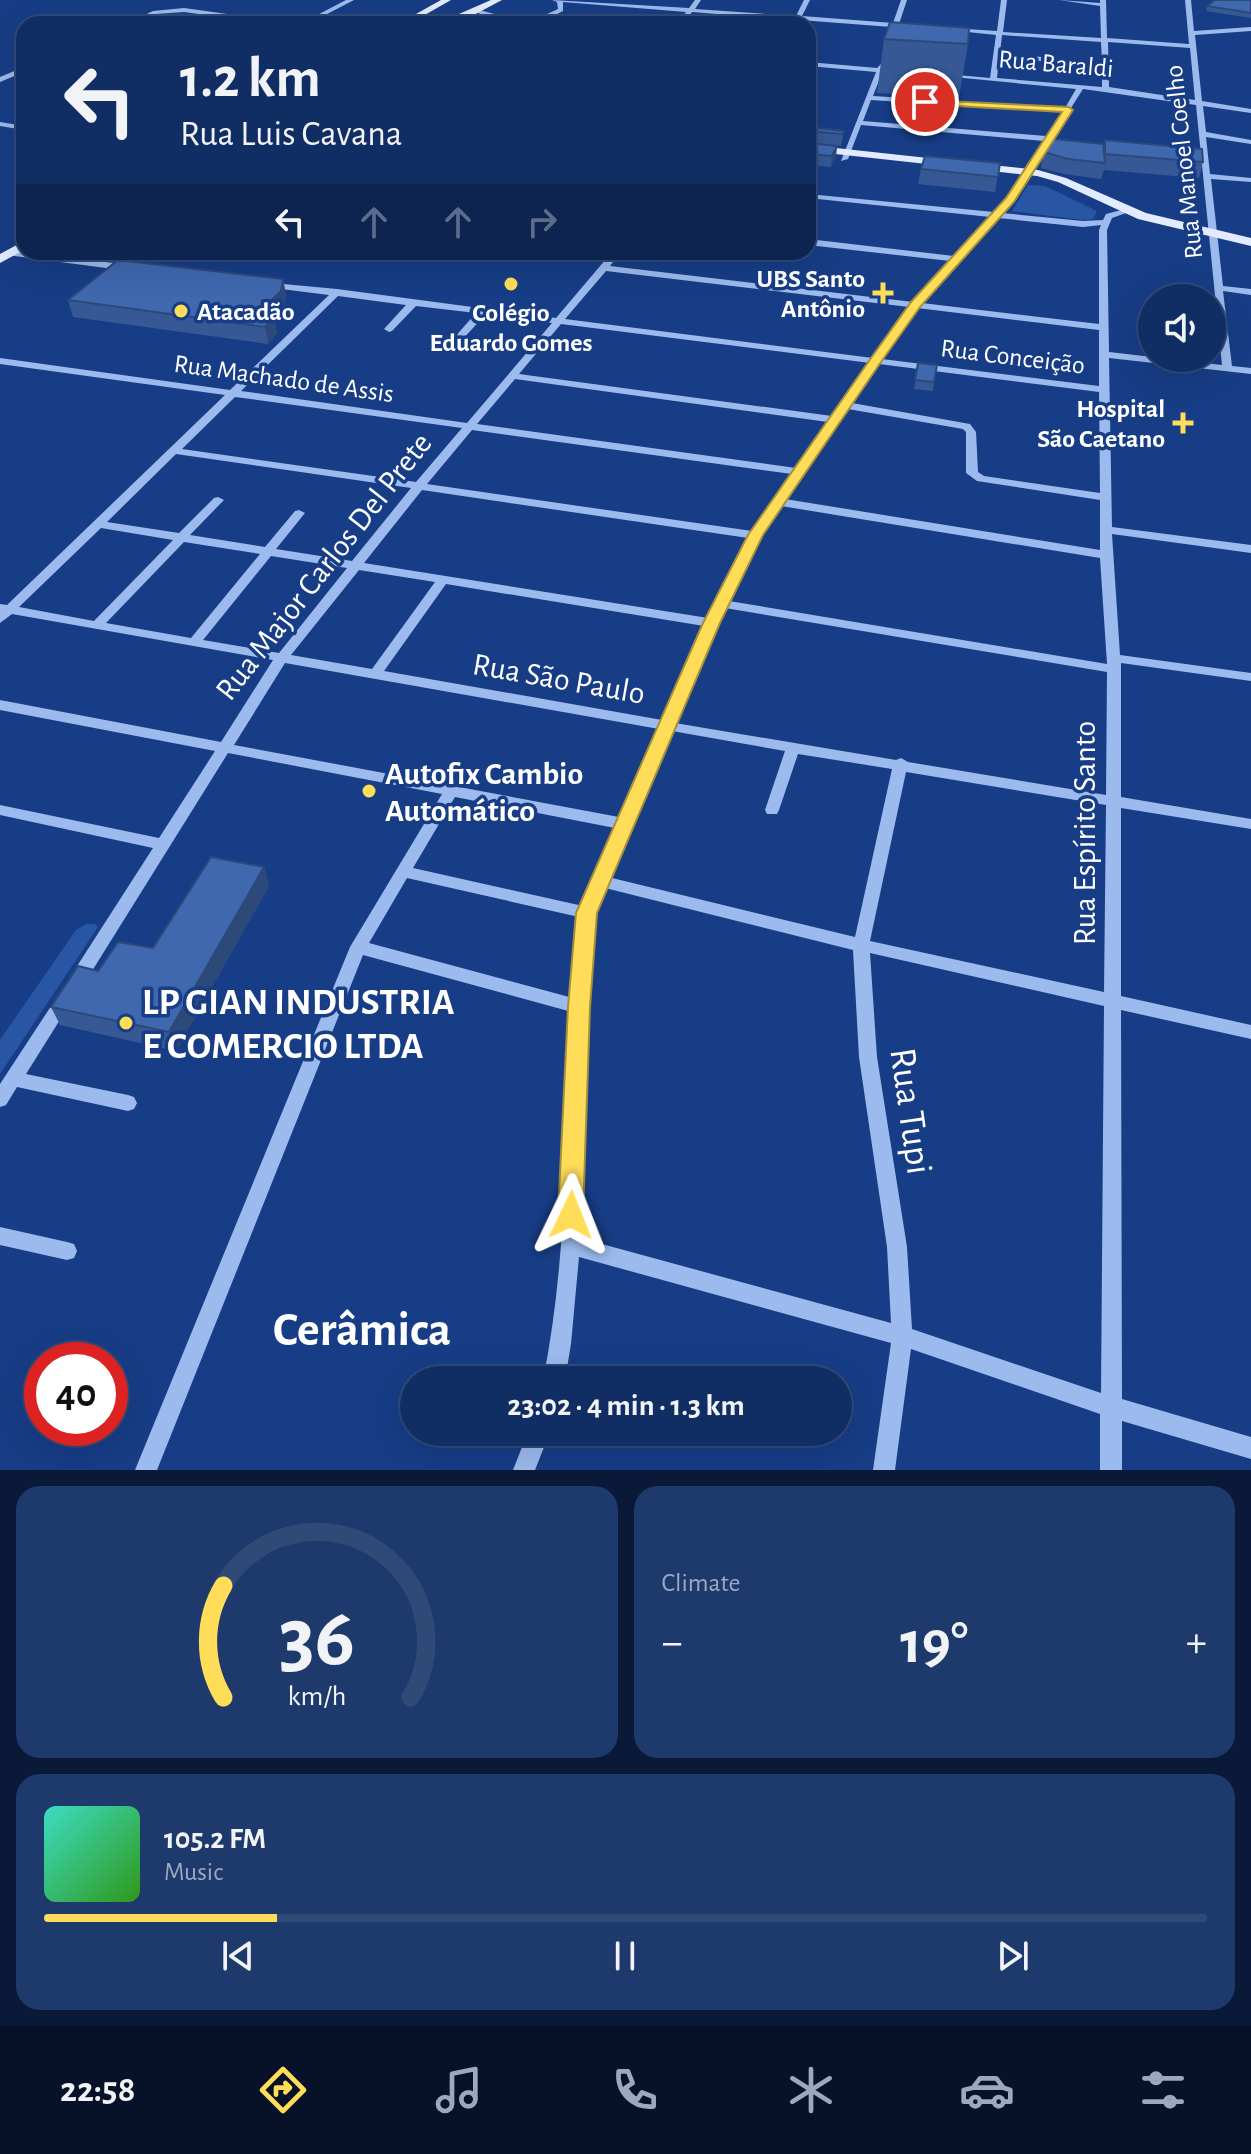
<!DOCTYPE html>
<meta charset="utf-8">
<style>
:root{--surface:#112e64;--page:#1e3a6d;--text:#f1f3f6;--muted:#9ca8bf;--line:#304a78;--accent:#ffdd58}
body{margin:0;font-family:"Alegreya Sans",sans-serif;background:var(--page);color:var(--text);height:100vh;display:flex;flex-direction:column;font-size:30px;white-space:nowrap}
*{box-sizing:border-box;margin:0}
p{font-size:26px;color:var(--muted)}
.icon{flex:none;width:44px;height:44px;fill:none;stroke:currentColor;stroke-width:2;stroke-linecap:round;stroke-linejoin:round}
.map{position:relative;height:1470px;overflow:hidden}
.drawer{display:flex;flex-direction:column;gap:16px;padding:16px;background:#091937;flex:1}
.drawer>*{flex:none}
.guide{position:absolute;left:16px;top:16px;width:800px;height:244px;border-radius:24px;box-shadow:0 8px 32px #0002,0 0 0 2px var(--line);background:#112e64;color:var(--text);overflow:hidden}
.tools{position:absolute;left:1138px;top:284px;display:grid;gap:16px}
.tools a{display:grid;place-items:center;width:88px;height:88px;border-radius:50%;background:var(--surface);box-shadow:0 8px 32px #0002,0 0 0 2px var(--line);font-size:40px}
.speed{position:absolute;left:24px;top:1342px;display:flex;gap:16px;font-size:40px;font-weight:700;text-align:center}
.speed>*{display:grid;place-content:center;width:104px;height:104px;border-radius:50%;background:var(--surface);box-shadow:0 8px 32px #0002,0 0 0 2px var(--line);line-height:1}
.speed .limit{border:12px solid #d22;background:#fff;color:#111}
.pin{position:absolute;display:grid;place-items:center;width:68px;height:68px;color:#fff;margin:-34px;border:4px solid #fff;border-radius:50%;box-shadow:0 2px 8px #0007}
.me{position:absolute;width:88px;margin:-44px;rotate:2deg;stroke-linejoin:round;filter:drop-shadow(0 0 6px #0008)}
.turn{display:flex;align-items:center;gap:28px;height:168px;padding:0 32px;font-size:36px}
.turn .icon{width:104px;height:104px;stroke-width:2.5}
.turn b{display:block;font-size:56px;line-height:68px}
.lanes{display:flex;align-items:center;height:76px;padding:0 32px;background:#0003;justify-content:center;gap:40px;direction:ltr}
.lanes .off{opacity:.35}
.big{font-size:60px;font-weight:700;line-height:1.1}
.drawer .tile{flex:1;display:flex;flex-direction:column;justify-content:center;gap:12px;min-width:0;padding:0 28px;border-radius:24px;background:var(--page)}
.drawer .dial{align-items:center;gap:0}
.dial svg{height:208px;overflow:visible;fill:none;stroke:var(--line);stroke-width:7;stroke-linecap:round;text-anchor:middle}
.dial text{fill:var(--text);stroke:none}
.song{display:flex;align-items:center;gap:24px}
.cover{width:96px;height:96px;border-radius:12px;background:linear-gradient(135deg,hsl(170 70% 55%),hsl(110 70% 35%))}
.played{height:8px;border-radius:4px;background:linear-gradient(90deg,var(--accent) 20%,var(--line) 20%)}
.keys{display:flex;justify-content:space-around;direction:ltr}
.heat{display:flex;justify-content:space-between;align-items:center;font-size:44px;direction:ltr}
.drawer .tiles{flex:1;display:grid;gap:16px;grid-template-columns:1fr 1fr}
.tile:last-child{grid-column:span 2}
.trip{position:absolute;left:400px;top:1366px;width:452px;height:80px;border-radius:40px;background:var(--surface);box-shadow:0 8px 32px #0002,0 0 0 2px var(--line);font-weight:700;line-height:80px;text-align:center}
.tab-bar{display:flex;height:128px;justify-content:space-around;align-items:center;background:#071228;color:var(--muted)}
.tab-bar .icon{width:56px;height:56px}
.tab-bar .current{color:var(--accent)}
.tab-bar b{font-size:36px;color:var(--text)}
.map>svg:first-child{display:block}
</style>
<div class="map">
<svg width="1251" height="1470" viewBox="0 0 1251 1470">
<rect width="100%" height="100%" fill="#173d86"/>
<path fill="#2956a4" d="M1028 185 1045 186 1097 211 1093 219 1083 220 1012 211Z
M86 924H95L98 927 0 1074V1040L76 930Z"/>
<g fill="none" stroke-linecap="round" stroke-linejoin="round">
<path fill="#9cbaed" fill-rule="evenodd" d="M346 0H354L308 24H300Z
M552 0 689 8 695 0H701L695 9 796 16 804 0H810L802 16 893 23 901 0H907L899 24 909 26 898 27 892 36 889 34 891 27 800 20 798 24H792L794 20 692 12 683 24H677L686 12 563 2V11C533 28 503 24 473 11L476 9C506 17 528 25 558 9L557 2Z
M1001 0H1007L1003 32 1101 38 1100 6 1059 0 1100 3V0H1106L1107 38 1189 44 1185 0H1191L1194 31 1251 27V31L1195 35 1202 101 1251 109V113L1203 106 1206 132 1251 140V144L1206 137 1210 174 1251 178V182L1211 179 1223 286 1251 289V295L1223 291 1232 366 1251 368V374L1109 358 1112 527 1251 545V553L1112 534 1120 655 1251 673V681L1121 663V797L1251 819V829L1121 808V996L1251 1025V1039L1121 1010 1122 1399 1251 1437V1459L1122 1421V1470H1100V1414L911 1349 895 1470H873L891 1343 579 1257 571 1344 565 1380H543C567 1262 566 1133 572 1012L363 955 157 1470H135L350 947 442 794 228 753 82 987 76 989 70 987 68 982 70 977 153 848 0 815V805L159 838 215 751 0 710V700L221 742 273 660 12 614 0 623V604L7 605 225 395 0 364V358L230 390 329 295 265 287 262 286V282L337 289 556 318 612 252H621L610 266 913 302 950 261 808 245V239L954 256 990 217 808 198V194L994 212 1007 199 1044 141 861 125 848 159 841 161 876 72 808 66V62L877 68 882 63 885 65 884 69 899 71 897 74 882 73 873 96 1065 108 1076 89 943 76 946 74 990 78 996 35 948 30 951 28 997 31ZM1002 35 1101 42 1102 63 1000 53ZM1108 42 1190 48 1195 100 1109 87ZM999 57 1102 67V87L997 78ZM1083 89 1196 105 1222 365 1109 352 1107 230 1112 218 1129 212V208L1106 214 1103 220 1083 221 1002 213 1014 200 1069 112 1073 110 1071 108ZM871 100 1062 112 1046 136 863 121ZM998 218 1083 227 1101 225 1099 230V324L922 303ZM606 271 909 307 873 358 565 319ZM338 296 406 305 384 329 389 332 392 331 416 306 476 313 453 339 458 342 461 341 485 315 552 323 467 423 241 391ZM917 308 1099 330V386L882 359ZM561 324 870 363 832 416 519 374ZM879 364 1099 392 1100 493 984 476 978 472 976 432 970 424 852 403ZM515 379 828 422 796 468 477 424ZM235 397 462 428 416 482 182 449ZM848 409 963 429 966 432V473L977 481 1100 500V550L785 499ZM472 430 792 474 752 531 427 484ZM176 454 411 488 352 561 276 549 305 513 299 510 295 511 265 547 190 535 222 502 224 500 218 497 214 498 179 533 107 522ZM422 490 748 538 708 618 364 563ZM781 506 1100 558 1107 664 729 601 761 535ZM101 528 173 540 94 621 19 607ZM184 542 260 554 191 638 106 623ZM271 556 347 568 279 653 203 640ZM359 570 435 582 372 669 291 655ZM446 584 704 626 662 720 384 671ZM725 608 1107 672 1106 795 908 762 901 758 896 760 675 723ZM285 663 659 729 619 817 234 745ZM672 731 785 751 765 810 767 814H777L779 810 798 754 892 769 855 937 608 877ZM906 772 1106 805 1104 992 870 941ZM455 797 615 828 591 881 583 906 413 868ZM407 878 579 917 577 925 573 998 369 943ZM605 888 853 950 859 1057 887 1247 891 1323 580 1238 593 925ZM870 953 1104 1006 1101 1393 912 1329 907 1247 877 1057Z
M184 8 285 22 288 24H272L184 12 156 14 133 24H125L153 11Z
M24 67V72L0 82V77Z
M0 122 24 126V130L0 126Z
M10 250 129 265 133 268 129 271 7 255V251Z
M65 992 71 994 73 999 26 1074 128 1095 134 1097 137 1103 134 1109 128 1111 17 1087 6 1105 0 1107V1084L59 994Z
M0 1227 67 1242 74 1244 77 1251 74 1258 67 1260 0 1245Z
M528 1432H550L535 1470H513Z"/>
<path fill="#e2ebff" fill-rule="evenodd" d="M441 0H451L409 24H398Z
M491 0H502L470 17 506 16 509 21 470 23 466 19 436 24Z
M808 145 1038 170 1066 178 1146 213 1251 238V246L1138 219 1058 182 1037 176 808 151Z
M24 241V250L0 263V254Z"/>
</g>
<path fill="#365996" d="M1251 0V18L1206 11 1207 6Z
M884 39 968 44 959 98 877 93Z
M808 127 844 131 841 146 808 142 836 157 831 167 808 165Z
M1105 140 1203 162 1199 178 1104 170 1101 179 1064 174 1041 168 1044 152 1104 148Z
M1000 163 995 192 918 184 921 169Z
M283 279 286 296 284 308 274 318 277 333 268 344 73 317 68 300Z
M918 363 937 365 933 391 914 389Z
M264 867 269 886 176 1051 60 1025 51 1007 98 971 153 948Z"/>
<path fill="#2c497a" d="M837 146 836 157 831 167 832 156Z
M283 279 286 296 284 308 274 318 277 333 268 344 265 327 257 314Z
M264 867 269 886 176 1051 169 1032Z"/>
<path fill="#3f68af" stroke="#2c497a" stroke-width="2" d="M1215 0H1251V13L1207 6Z
M463 17 496 18 498 24H443Z
M890 22 969 28 968 44 884 39Z
M808 127 844 131 842 134 809 131 808 132Z
M1054 139 1103 144 1105 163 1068 159 1044 152Z
M1105 140 1202 149 1203 162 1105 154Z
M808 141 809 143 837 146 832 156 808 154Z
M925 156 1000 163 998 177 921 169Z
M118 260 283 279 281 291 257 314 274 315 265 327 68 300Z
M918 363 937 365 934 382 915 380Z
M211 857 264 867 169 1032 51 1007 78 966 98 971 118 942 153 948Z"/>
<path fill="#ffdd58" stroke="#a69039" stroke-width="2" d="M925 100 1069 107 1073 110 1014 202 920 307 881 362 763 535 720 623 597 913 590 1007 583 1215 580 1223 571 1227 562 1223 558 1215 568 1007 576 913 703 623 748 535 871 358 911 302 1006 198 1062 112 922 104Z"/>
<g fill="#ffdd58" stroke="#173d86" stroke-width="3">
<circle cx="511" cy="284" r="8"/>
<path d="M879 281h8v8h8v8h-8v8h-8v-8h-8v-8h8z"/>
<circle cx="181" cy="311" r="8"/>
<path d="M1179 411h8v8h8v8h-8v8h-8v-8h-8v-8h8z"/>
<circle cx="369" cy="791" r="8"/>
<circle cx="126" cy="1023" r="8"/>
</g>
<g text-anchor="middle" stroke-width="7" stroke-linejoin="round" paint-order="stroke">
<g font-size="26" fill="#fff" stroke="#173d86">
<text transform="translate(1056 63) rotate(5)" y="9">Rua Baraldi</text>
<text transform="translate(1183 162) rotate(-96)" y="9">Rua Manoel Coelho</text>
<text transform="translate(1013 356) rotate(7)" y="9">Rua Conceição</text>
<text transform="translate(284 378) rotate(8)" y="9">Rua Machado de Assis</text>
</g>
<g font-size="26" font-weight="bold" fill="#fff" stroke="#173d86" text-anchor="end">
<text x="865" y="287">UBS Santo<tspan x="865" dy="30">Antônio</tspan></text>
<text x="197" y="320" text-anchor="start">Atacadão</text>
<text x="511" y="321" text-anchor="middle">Colégio<tspan x="511" dy="30">Eduardo Gomes</tspan></text>
<text x="1165" y="417">Hospital<tspan x="1165" dy="30">São Caetano</tspan></text>
</g>
<g font-size="32" fill="#fff" stroke="#173d86">
<text transform="translate(323 566) rotate(-52)" y="11">Rua Major Carlos Del Prete</text>
<text transform="translate(559 678) rotate(10)" y="11">Rua São Paulo</text>
<text transform="translate(1084 833) rotate(-90)" y="11">Rua Espírito Santo</text>
</g>
<g font-size="32" font-weight="bold" fill="#fff" stroke="#173d86" text-anchor="start">
<text x="385" y="784">Autofix Cambio<tspan x="385" dy="37">Automático</tspan></text>
</g>
<g font-size="38" font-weight="bold" fill="#fff" stroke="#173d86" text-anchor="start">
<text x="142" y="1014">LP GIAN INDUSTRIA<tspan x="142" dy="44">E COMERCIO LTDA</tspan></text>
</g>
<g font-size="38" fill="#fff" stroke="#173d86">
<text transform="translate(912 1111) rotate(82)" y="13">Rua Tupi</text>
</g>
<g font-size="48" font-weight="bold" fill="#fff" stroke="#173d86">
<text x="362" y="1345">Cerâmica</text>
</g>
</g>
</svg>
<div class="tools">
<a><svg class="icon" aria-label="sound" viewBox="0 0 24 24"><path d="M4 9h4l5-4v14l-5-4H4zM17 9q2 3 0 6"/></svg></a>
</div>
<div class="speed"><div class="limit">40</div></div>
<div class="pin" style="left:925px;top:102px;background:#d93025"><svg class="icon" aria-label="arrive" viewBox="0 0 24 24"><path d="M6 21V4h12l-3 4 3 4H6"/></svg></div>
<svg class="me" style="left:571px;top:1215px" viewBox="-20 -20 40 40"><path d="M0-17L14 15 0 8-14 15z" fill="#ffdd58" stroke="#fff" stroke-width="4"/></svg>
<div class="trip">23:02 · 4 min · 1.3 km</div>
<div class="guide">
<div class="turn"><svg class="icon" aria-label="left" viewBox="0 0 24 24"><path d="M17 20v-9H6M10 6l-5 5 5 5"/></svg><div><b>1.2 km</b>Rua Luis Cavana</div></div>
<div class="lanes"><svg class="icon" aria-label="left" viewBox="0 0 24 24"><path d="M17 20v-9H6M10 6l-5 5 5 5"/></svg><svg class="icon off" aria-label="ahead" viewBox="0 0 24 24"><path d="M12 20V5M6 11l6-6 6 6"/></svg><svg class="icon off" aria-label="ahead" viewBox="0 0 24 24"><path d="M12 20V5M6 11l6-6 6 6"/></svg><svg class="icon off" aria-label="right" viewBox="0 0 24 24"><path d="M7 20v-9h11M14 6l5 5-5 5"/></svg></div>
</div>
</div>
<section class="drawer">
<div class="tiles">
<div class="tile dial"><svg viewBox="0 0 100 80">
<path d="M14 69A42 42 0 1 1 86 69"/>
<path d="M14 69A42 42 0 0 1 14 26" stroke="#ffdd58"/>
<text x="50" y="56" font-size="32" font-weight="700">36</text>
<text x="50" y="72" font-size="11">km/h</text>
</svg></div>
<div class="tile"><p>Climate</p>
<div class="heat"><a>−</a><b class="big">19°</b><a>+</a></div>
</div>
<div class="tile">
<div class="song"><i class="cover"></i><div><b>105.2 FM</b><p>Music</p></div></div>
<div class="played"></div>
<div class="keys"><svg class="icon" aria-label="previous" viewBox="0 0 24 24"><path d="M18 5L8 12l10 7zM5 5v14"/></svg><svg class="icon" aria-label="pause" viewBox="0 0 24 24"><path d="M8 5v14M16 5v14"/></svg><svg class="icon" aria-label="next" viewBox="0 0 24 24"><path d="M6 5l10 7-10 7zM19 5v14"/></svg></div>
</div>
</div>
</section>
<nav class="tab-bar">
<b>22:58</b>
<svg class="icon current" aria-label="directions" viewBox="0 0 24 24"><path d="M12 3l9 9-9 9-9-9zM9 14v-3h6M13 9l2 2-2 2"/></svg>
<svg class="icon" aria-label="music" viewBox="0 0 24 24"><path d="M9 18V5l10-2v13"/><circle cx="6" cy="18" r="3"/><circle cx="16" cy="16" r="3"/></svg>
<svg class="icon" aria-label="phone" viewBox="0 0 24 24"><path d="M5 4h4l2 5-3 2q2 4 5 5l2-3 5 2v4C11 20 4 13 5 4z"/></svg>
<svg class="icon" aria-label="climate" viewBox="0 0 24 24"><path d="M12 3v18M4 7l16 10M4 17L20 7"/></svg>
<svg class="icon" aria-label="car" viewBox="0 0 24 24"><path d="M5 17H2v-5l4-1 3-4h7l3 4 3 1v5h-3M9 17h6M6 11h13"/><circle cx="7" cy="17" r="2"/><circle cx="17" cy="17" r="2"/></svg>
<svg class="icon" aria-label="filters" viewBox="0 0 24 24"><path d="M4 7h16M4 17h16"/><circle cx="9" cy="7" r="2"/><circle cx="15" cy="17" r="2"/></svg>
</nav>
